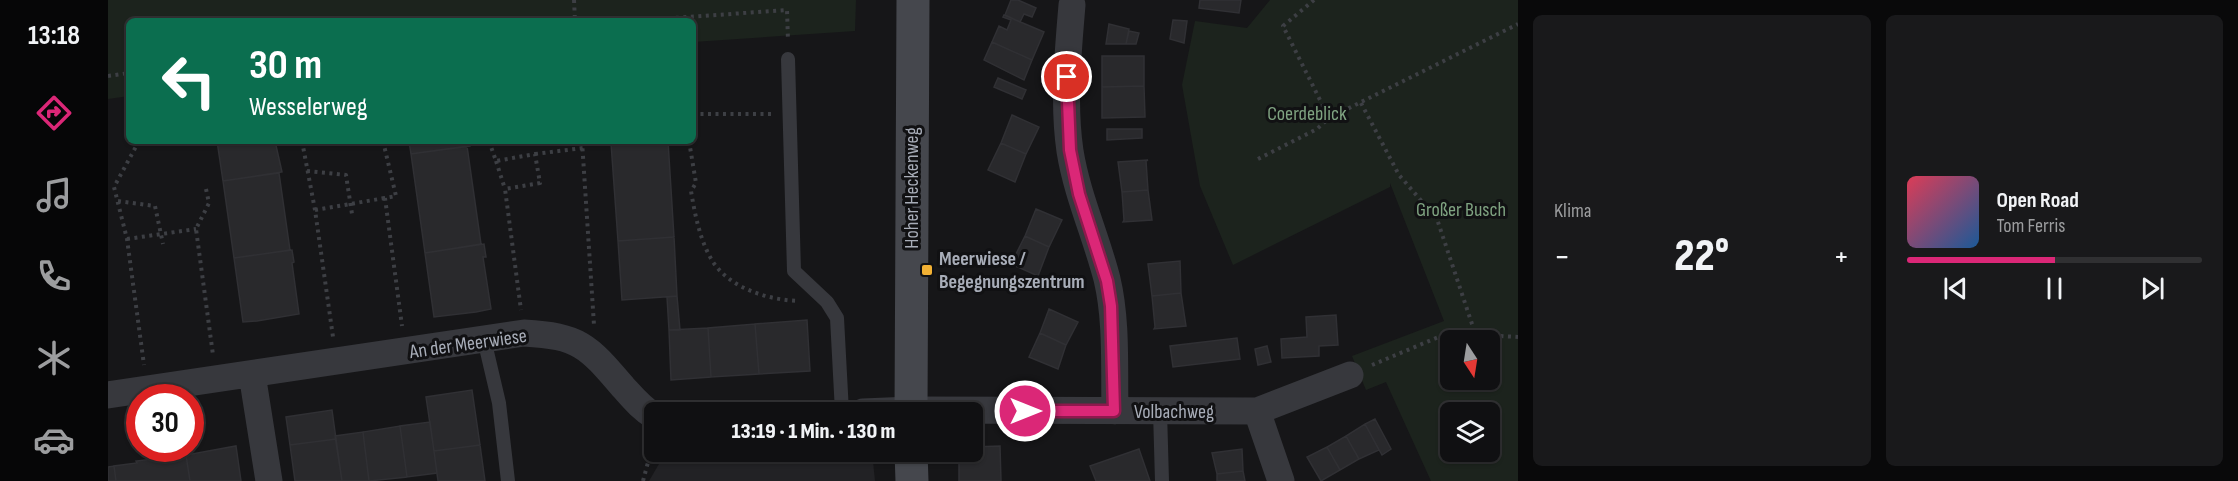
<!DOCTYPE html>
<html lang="de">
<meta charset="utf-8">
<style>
:root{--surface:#101012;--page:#19191b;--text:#f1f3f6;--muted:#9c9d9f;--line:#303032;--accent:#db2777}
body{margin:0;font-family:"Sofia Sans Condensed",sans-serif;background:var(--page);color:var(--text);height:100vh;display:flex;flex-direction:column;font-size:22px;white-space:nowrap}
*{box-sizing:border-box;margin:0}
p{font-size:20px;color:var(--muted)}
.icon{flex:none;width:33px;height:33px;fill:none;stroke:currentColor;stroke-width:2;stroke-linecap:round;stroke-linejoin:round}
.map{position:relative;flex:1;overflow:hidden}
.details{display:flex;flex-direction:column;gap:15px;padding:15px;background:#09090a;width:720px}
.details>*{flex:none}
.guide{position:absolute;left:18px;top:18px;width:570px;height:126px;border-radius:9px;box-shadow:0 2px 4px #0004,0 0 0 2px var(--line);background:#0b6e4f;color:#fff;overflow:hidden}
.needle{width:39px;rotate:168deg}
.fabs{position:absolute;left:1332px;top:330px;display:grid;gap:12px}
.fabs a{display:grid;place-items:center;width:60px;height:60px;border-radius:9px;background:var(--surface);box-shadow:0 2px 4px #0004,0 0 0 2px var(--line);font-size:30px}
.speed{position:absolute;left:18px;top:384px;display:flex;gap:12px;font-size:30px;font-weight:700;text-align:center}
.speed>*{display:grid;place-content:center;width:78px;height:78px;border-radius:50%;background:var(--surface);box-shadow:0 2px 4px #0004,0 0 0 2px var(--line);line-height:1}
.speed .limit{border:9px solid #d22;background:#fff;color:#111}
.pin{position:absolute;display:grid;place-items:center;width:51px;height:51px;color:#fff;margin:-26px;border:3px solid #fff;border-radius:50%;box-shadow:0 2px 6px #0007}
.me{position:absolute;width:66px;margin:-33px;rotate:90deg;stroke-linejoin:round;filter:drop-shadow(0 0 4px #0008)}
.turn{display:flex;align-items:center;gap:21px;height:126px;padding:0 24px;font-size:27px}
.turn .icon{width:78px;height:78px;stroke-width:2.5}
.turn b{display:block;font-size:42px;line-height:51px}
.big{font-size:45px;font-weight:800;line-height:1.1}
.details .tile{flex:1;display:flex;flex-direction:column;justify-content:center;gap:9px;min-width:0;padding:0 21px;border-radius:9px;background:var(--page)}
.song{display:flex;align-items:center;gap:18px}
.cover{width:72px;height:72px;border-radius:9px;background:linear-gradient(135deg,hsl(350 70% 55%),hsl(210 70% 35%))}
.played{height:6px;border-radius:3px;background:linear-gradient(90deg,var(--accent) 50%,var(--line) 50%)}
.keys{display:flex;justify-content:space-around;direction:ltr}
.heat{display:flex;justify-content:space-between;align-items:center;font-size:33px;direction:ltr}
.details .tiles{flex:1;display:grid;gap:15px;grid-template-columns:repeat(2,1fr)}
.trip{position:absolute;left:536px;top:402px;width:339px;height:60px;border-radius:9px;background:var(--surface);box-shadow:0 2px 4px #0004,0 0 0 2px var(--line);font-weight:800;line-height:60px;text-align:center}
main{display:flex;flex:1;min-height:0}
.tab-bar{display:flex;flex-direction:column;width:108px;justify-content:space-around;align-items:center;background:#060607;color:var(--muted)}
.tab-bar .icon{width:42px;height:42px}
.tab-bar .on{color:var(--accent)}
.tab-bar b{font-size:27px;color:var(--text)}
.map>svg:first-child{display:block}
</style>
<main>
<nav class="tab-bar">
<b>13:18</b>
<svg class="icon on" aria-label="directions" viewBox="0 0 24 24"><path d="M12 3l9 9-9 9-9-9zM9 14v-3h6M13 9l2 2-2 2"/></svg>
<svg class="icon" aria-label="music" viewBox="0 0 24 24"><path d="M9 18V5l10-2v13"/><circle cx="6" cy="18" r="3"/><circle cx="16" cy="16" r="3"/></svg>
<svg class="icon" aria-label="phone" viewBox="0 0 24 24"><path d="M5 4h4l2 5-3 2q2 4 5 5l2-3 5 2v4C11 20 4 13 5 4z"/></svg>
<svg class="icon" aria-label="climate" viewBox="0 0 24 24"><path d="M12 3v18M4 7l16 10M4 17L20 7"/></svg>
<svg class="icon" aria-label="car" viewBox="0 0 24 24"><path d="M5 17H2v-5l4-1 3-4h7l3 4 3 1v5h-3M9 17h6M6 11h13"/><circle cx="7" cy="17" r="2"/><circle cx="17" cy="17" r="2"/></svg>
</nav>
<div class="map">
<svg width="1410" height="481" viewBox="0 0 1410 481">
<rect width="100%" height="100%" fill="#161618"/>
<path fill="#222225" d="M558 452H764L767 481H541Z"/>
<path fill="#1c231d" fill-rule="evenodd" d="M0 0H748L747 31 585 42V21H21V96L0 99Z
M1162 0H1410V481H1323L1278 382 1258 390 1244 356 1336 321 1282 183V187L1125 265 1092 186 1074 85 1087 21 1139 28ZM1342 340H1382V380H1342ZM1342 412H1382V452H1342Z"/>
<path fill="#29292c" stroke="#303034" stroke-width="1.5" d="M903 0H910L928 8 924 17 916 14 912 22 897 15Z
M1092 0H1133L1131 13 1091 8Z
M896 15 936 32 924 60 884 42 891 26 899 30 903 20 895 17Z
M1065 20 1079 21 1076 43 1062 39Z
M1001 24 1021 29 1018 44H998Z
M1021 31 1031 33 1028 44H1018Z
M884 42 924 60 916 80 876 60Z
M994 56H1036V86L994 87Z
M890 78 918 90 914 99 886 87Z
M1036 86 1037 117 994 118V87Z
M904 115 931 127 918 154 893 143Z
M999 129H1034V138L999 140Z
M109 141H167L174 172 115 181Z
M301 141H361L362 146 303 154Z
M539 141H560L566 237 510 241 503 143Z
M893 143 918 154 907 182 880 170Z
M359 146 373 244 317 253 303 154Z
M1040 160 1038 161 1040 190 1014 192 1010 162Z
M171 173 182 250 126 258 115 181Z
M1040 190 1044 220 1015 222 1016 220 1014 192Z
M928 209 954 220 941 247 917 236Z
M917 236 941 247 930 276 903 264Z
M566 237 569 296 514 300 510 241Z
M376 244 378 257H375L383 309 368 312 326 317 317 253Z
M184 250 186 262 184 263 191 314 149 321 135 322 126 258Z
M1072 261 1073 293 1044 296 1040 264Z
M1073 293 1078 326 1046 329 1047 327 1044 296Z
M569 296 572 330H561L559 297Z
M941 309 970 322 958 345 932 333Z
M1228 315 1230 345 1211 346V356L1174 358 1173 339 1199 337 1198 317Z
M699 320 702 371 651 374 647 324Z
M647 324 651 374 603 377 600 328Z
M600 328 603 377 563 380 561 330Z
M932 333 958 345 950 369 921 357Z
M1129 338 1132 359 1065 367 1062 346Z
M1159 346 1163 362 1150 365 1147 349Z
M364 390 372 445 326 451 318 397Z
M224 410 228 439 182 445 178 417Z
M1267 419 1283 449 1274 455 1257 424Z
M322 422 329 473 299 477 292 426Z
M1257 424 1271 450 1251 459 1238 436Z
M292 426 299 477 261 481 255 432Z
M255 432 261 481H234L227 436Z
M1238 436 1251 459 1232 470 1219 447Z
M228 439 234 481H187L182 445Z
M372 445 377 481H330L326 451Z
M128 446 133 481H82L78 455Z
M892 446 893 481H851V452H864V447Z
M1219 447 1232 470 1213 481 1199 457Z
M1031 449 1042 481H988L982 466Z
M1134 449 1135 471 1109 474 1104 453Z
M78 455 82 481H8L6 466 29 463 28 461Z
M6 466 8 481H0V467Z
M1135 471 1137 481H1109V474Z"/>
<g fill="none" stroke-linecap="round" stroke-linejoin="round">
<path stroke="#3d3f44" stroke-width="4" stroke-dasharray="3 4.5" stroke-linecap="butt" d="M466 0 467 21
M1206 0 1175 26 1221 118 1410 24
M523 21 679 10 680 41
M0 76 21 73
M1253 103 1291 175 1329 219 1367 333
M585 114H665
M31 141 6 187 19 239 36 365
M194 141 207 210 225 337
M275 141 288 196 277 198 294 326
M381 141 388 161 427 154 432 183 397 189 413 310
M474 141 486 325
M581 141 588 183 583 191C587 215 592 241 605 262 623 289 661 300 691 301
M427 154 475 148
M1150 159 1209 129 1221 118
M388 161 397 189
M199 171 238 175 244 214
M98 189 101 203 88 229 105 355
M10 201 47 206 55 244
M207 210 277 198
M19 239 88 229
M1264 365 1340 333 1410 337
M535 481 546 440"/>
<path stroke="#37383d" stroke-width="14" d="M680 59 686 271 719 302 729 318 734 412
M376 339 391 403 400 481
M1052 411 1054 481"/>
<path stroke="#37383d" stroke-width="27" d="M964 5C960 53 955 103 962 151 969 195 988 236 999 279 1009 321 1006 368 1007 411
M144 374 161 481
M0 395 416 333C472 336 480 346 515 387 525 398 533 408 546 416
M1149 411 1242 375
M755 412 803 410 1149 411 1173 481"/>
<path stroke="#45474d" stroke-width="33" d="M803 412 805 0
M803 452 804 481"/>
</g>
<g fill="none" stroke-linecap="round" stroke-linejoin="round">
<defs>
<path id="route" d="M917 411H1006L1003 306 999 281 971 194 962 150 959 77"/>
</defs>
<use href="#route" stroke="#8e194d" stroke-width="15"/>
<use href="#route" stroke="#db2777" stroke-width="10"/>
</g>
<rect fill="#f2b134" stroke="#111113" stroke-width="2" x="813" y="264" width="12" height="12" rx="3"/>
<g text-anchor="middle" stroke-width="6" stroke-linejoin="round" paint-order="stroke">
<g font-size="20" fill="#7fa381" stroke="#111113">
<text x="1199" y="120">Coerdeblick</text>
<text x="1353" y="216">Großer Busch</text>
</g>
<g font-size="20" fill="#a8adb8" stroke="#111113">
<text transform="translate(803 188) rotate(-90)" y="7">Hoher Heckenweg</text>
<text transform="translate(360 343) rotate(-8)" y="7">An der Meerwiese</text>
<text x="1066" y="418">Volbachweg</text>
</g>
<g font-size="20" font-weight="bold" fill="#a8adb8" stroke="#111113" text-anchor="start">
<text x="831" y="265">Meerwiese /<tspan x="831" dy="23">Begegnungszentrum</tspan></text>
</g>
</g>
</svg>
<div class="fabs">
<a><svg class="needle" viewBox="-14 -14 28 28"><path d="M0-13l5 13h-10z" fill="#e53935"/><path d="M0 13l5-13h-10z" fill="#9c9d9f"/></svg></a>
<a><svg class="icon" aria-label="layers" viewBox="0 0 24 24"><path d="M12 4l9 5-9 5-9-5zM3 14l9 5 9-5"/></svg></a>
</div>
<div class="speed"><div class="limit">30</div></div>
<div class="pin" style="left:959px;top:77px;background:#d93025"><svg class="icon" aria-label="arrive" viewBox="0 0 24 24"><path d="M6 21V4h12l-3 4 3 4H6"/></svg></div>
<svg class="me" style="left:917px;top:411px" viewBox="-20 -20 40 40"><circle r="17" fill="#db2777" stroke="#fff" stroke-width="3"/><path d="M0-11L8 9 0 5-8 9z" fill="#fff"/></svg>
<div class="trip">13:19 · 1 Min. · 130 m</div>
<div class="guide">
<div class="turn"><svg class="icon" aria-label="left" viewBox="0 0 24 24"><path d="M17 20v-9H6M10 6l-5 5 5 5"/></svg><div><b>30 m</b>Wesselerweg</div></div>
</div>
</div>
<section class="details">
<div class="tiles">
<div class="tile"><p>Klima</p>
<div class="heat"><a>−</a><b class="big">22°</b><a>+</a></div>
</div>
<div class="tile">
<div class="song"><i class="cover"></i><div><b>Open Road</b><p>Tom Ferris</p></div></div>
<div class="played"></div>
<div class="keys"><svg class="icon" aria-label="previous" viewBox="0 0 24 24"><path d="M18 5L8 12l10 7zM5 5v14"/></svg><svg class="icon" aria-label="pause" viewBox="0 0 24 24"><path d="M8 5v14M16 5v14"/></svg><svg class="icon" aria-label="next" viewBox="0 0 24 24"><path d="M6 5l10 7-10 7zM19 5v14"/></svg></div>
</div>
</div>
</section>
</main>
